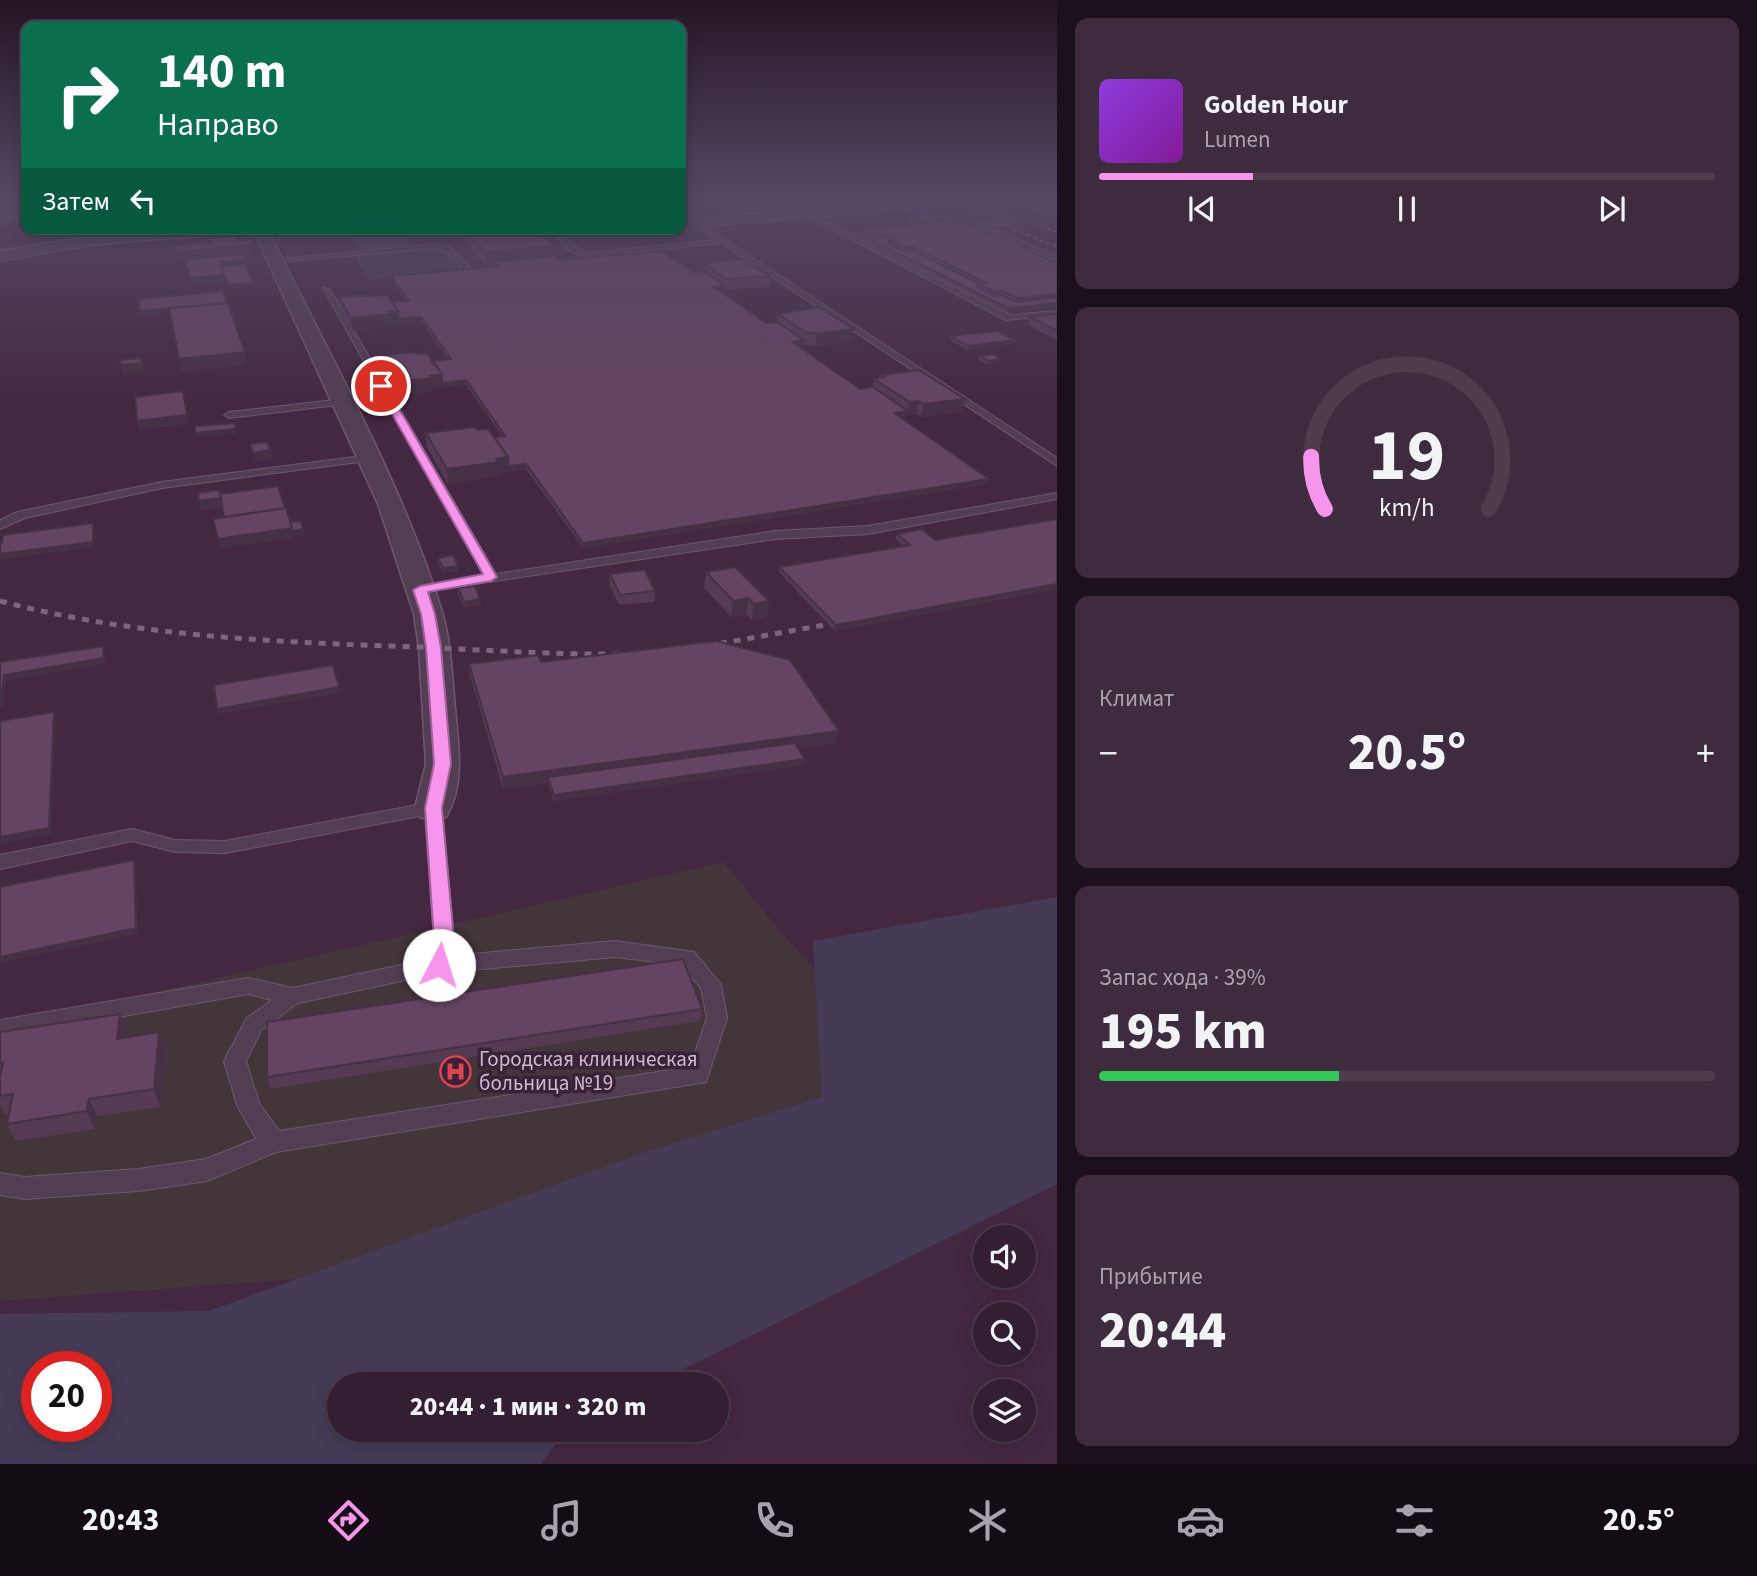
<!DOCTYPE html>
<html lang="ru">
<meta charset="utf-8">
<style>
:root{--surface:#331e32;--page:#3e2b3e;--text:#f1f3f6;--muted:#a9a2ac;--line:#4e3c4d;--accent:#f795ed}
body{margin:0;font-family:"Source Sans 3",sans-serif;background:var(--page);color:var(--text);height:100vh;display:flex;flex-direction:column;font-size:26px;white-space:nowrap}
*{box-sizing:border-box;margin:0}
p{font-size:23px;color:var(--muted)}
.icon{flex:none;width:38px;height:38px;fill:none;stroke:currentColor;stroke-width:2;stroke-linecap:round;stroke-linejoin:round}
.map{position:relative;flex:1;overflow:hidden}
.panel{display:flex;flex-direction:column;gap:18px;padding:18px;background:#1c101c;width:700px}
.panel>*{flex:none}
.top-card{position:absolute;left:21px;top:21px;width:665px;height:214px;border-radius:14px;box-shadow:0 4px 18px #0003,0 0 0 2px var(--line);background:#0b6e4f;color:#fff;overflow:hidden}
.tools{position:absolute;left:973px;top:1225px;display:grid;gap:14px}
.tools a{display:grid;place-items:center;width:63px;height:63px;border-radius:50%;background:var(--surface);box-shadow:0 4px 18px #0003,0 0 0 2px var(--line);font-size:35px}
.speed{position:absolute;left:21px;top:1351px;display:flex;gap:14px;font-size:35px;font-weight:700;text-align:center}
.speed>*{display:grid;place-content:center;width:91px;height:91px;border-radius:50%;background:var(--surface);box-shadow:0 4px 18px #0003,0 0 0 2px var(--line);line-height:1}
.speed .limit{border:10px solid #d22;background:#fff;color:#111}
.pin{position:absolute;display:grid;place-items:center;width:60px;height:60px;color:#fff;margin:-30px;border:4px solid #fff;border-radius:50%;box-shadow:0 2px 7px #0007}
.me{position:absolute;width:77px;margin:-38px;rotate:5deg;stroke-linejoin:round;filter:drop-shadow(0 0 5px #0008)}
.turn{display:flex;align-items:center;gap:24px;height:147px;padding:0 21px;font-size:32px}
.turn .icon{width:91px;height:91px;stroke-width:2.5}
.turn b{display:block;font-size:49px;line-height:60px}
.then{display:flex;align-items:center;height:66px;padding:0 21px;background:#0003;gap:14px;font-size:26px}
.big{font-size:52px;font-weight:800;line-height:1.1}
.panel .widget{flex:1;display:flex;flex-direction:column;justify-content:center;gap:10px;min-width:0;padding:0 24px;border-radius:14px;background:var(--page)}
.panel .dial{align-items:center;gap:0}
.dial svg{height:182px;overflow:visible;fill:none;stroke:var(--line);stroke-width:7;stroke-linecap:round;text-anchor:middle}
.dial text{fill:var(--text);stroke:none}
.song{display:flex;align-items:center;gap:21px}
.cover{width:84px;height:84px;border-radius:10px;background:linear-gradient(135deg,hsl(270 70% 55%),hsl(290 70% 35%))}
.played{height:7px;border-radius:4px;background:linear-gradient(90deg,var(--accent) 25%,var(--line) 25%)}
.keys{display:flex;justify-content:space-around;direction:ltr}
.heat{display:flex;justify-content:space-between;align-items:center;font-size:38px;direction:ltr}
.charge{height:10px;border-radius:5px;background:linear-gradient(90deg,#34c759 39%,var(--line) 0)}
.trip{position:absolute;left:327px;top:1372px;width:402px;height:70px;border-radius:35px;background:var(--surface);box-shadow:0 4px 18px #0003,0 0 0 2px var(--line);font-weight:800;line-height:70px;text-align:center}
.tabs{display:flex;height:112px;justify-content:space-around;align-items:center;background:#140c14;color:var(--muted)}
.tabs .icon{width:49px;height:49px}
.tabs .current{color:var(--accent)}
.tabs b{font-size:32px;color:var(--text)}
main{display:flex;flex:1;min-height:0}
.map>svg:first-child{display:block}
</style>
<main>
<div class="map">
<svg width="1057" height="1464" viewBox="0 0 1057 1464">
<rect width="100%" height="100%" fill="#442842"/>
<path fill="#44353b" d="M723 862 779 930 952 1114 902 1234 0 1301V1028Z"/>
<path fill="#453b57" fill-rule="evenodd" d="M681 196H940L716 219 698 216 681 205Z
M347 229H475L478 232 406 238 411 246 359 251Z
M422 249 444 250 462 272 368 280 355 255Z
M1057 897V1184L653 1384H340V1430H566L541 1464H0V1314L209 1311 640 1154 822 1097 813 941ZM37 1367H96V1426H37Z"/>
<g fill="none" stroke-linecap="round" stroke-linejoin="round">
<defs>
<path id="service" d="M956 199 1015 220 1013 223 985 226 1057 256V261L975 226 977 223 1004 220 956 201Z
M807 212 1010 315 1057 311V315L1006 320 805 215Z
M694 219H698V222L1057 458V466L721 243 583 257 566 249 556 236 599 229H621L564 237 584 253 716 240 692 223Z
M434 244 450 247 470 267 463 269 445 251 434 248 276 262 272 260Z
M323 288 330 290 496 574 775 531 868 526 1057 493V499L868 534 775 539 415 593 413 590 420 586 484 576Z
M343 399 348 402 346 404 229 418 224 415 229 412Z
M370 455 375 458 374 460 162 488 25 518 0 529V520L17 512 162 482Z
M433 802 439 804 442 808 454 940 451 956 615 941 694 952 721 985 727 1018 706 1082 276 1152 207 1181 139 1191 25 1199 0 1195V1173L25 1177 139 1169 206 1159 256 1139 237 1105 224 1061 247 1018 272 1000 248 994 0 1038V1020L248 978 293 988 430 959 434 940 425 815 225 853 175 852 132 841 0 869V855L132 829 175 840 225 841ZM615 957 681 965 701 988 707 1018 690 1067 279 1131 259 1103 246 1061 261 1030 298 1003 439 973Z"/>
<path id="minor" d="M957 196H1025L1057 207V216L1016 202 993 201 707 226 681 218V209L708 218Z
M180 229H244L237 233 88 245 0 261V251L88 237Z
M253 229H267C328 353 402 481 442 612 452 646 452 683 456 718 459 751 464 787 446 817L433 820 420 817 415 808 426 764 419 648 414 614 378 504Z"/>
</defs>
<use href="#service" stroke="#6e586c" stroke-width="2"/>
<use href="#minor" stroke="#6e586c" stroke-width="3"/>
<use href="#service" fill="#533d52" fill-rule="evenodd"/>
<use href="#minor" fill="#533d52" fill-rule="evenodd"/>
<path stroke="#7f647d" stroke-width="2.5" stroke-dasharray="3.5 3.5" stroke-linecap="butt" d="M1035 223 1057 232
M1014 229 1057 247"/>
<path stroke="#7f647d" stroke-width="5" stroke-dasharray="7 7" stroke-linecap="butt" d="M0 601C137 637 276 642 416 647 487 650 558 655 629 654
M706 646 847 621"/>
</g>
<path fill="#563a54" d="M909 215 961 217 960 221 1004 240 1028 246 1027 250 1057 307 1007 312 868 242 869 241H865L856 237 858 230 914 225 908 222Z
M464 230 554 246V256L559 260 693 272 704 271 705 264H710V262L770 276 769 287 719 290 766 323 777 322 778 314 852 342 815 346 803 345H798L860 389 873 387 874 379 879 378 880 375 965 399 962 412 921 417 916 414 900 417 989 479 987 484 583 548 526 469 499 473V476L448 484 427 447 426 433 477 430 494 437 502 436 466 385 433 388 434 391 389 396 374 369 373 356 417 354 432 361 448 359 421 321 391 324V326L352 330 340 309 339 297 392 302 406 301 392 280 391 276 494 267 493 265 486 266 465 244Z
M1056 307H1057V340L1028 325 1030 317 1054 314Z
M951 336 1015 340 1014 344 967 350 950 340Z
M980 356 1000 363 988 365 979 360Z
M1057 519V589L835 631 779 572V567L904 546 896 539 897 534 935 540Z
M438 558 458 566V571L443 573 438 563Z
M706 572 769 601 766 617 752 620 746 614 731 617 704 588Z
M610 574 655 591V602L619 605 609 584Z
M458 588 480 599 481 605 464 607 458 594Z
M541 662 836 743 798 748 805 759 804 765 554 801 548 783 503 789 470 675 469 664Z
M702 1009 700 1021 270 1089 267 1077Z
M0 1032H127L126 1037 159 1032 165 1050 160 1107 97 1116 95 1129 16 1141 7 1124 9 1113 5 1114 0 1105Z"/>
<path fill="#463045" d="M26 217V225L0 227V224Z
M961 217 959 224 933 226 935 219Z
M883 233 881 240 869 239V241H865L867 234Z
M253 245 254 252 178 259 176 252Z
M554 246V260L493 262V265L486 266V252Z
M911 246 909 254H902L903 247Z
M245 260 246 267 222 270 220 262Z
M224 275 226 282 192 285 190 278Z
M254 283V286L228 289V285Z
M725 286V290L714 291V287Z
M1003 291 1001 299 993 300 995 292Z
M1057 294V301L1016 306 1018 298Z
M227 303V307L141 315 140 311Z
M1057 303V307L1007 312 1008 308Z
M398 311 421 317V321L391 324V326L352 330 351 318Z
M854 329 852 342 815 346 817 334Z
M804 340 803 345 792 346 793 342Z
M1015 340 1014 344 967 350 968 346Z
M245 352 247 365 182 372 179 359Z
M141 358 144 372 123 374 121 365Z
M1001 359 1000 363 988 365 989 361Z
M442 374 466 380V385L433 388 434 391 389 396 388 383Z
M183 391 189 424 139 430 137 421Z
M965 399 962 412 921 417 924 404Z
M919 401 916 414 907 416 908 411 906 416 894 418 895 413 908 411 910 402Z
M235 423 236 434 196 437 195 433Z
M271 450 273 459 255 462 253 453Z
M508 457 526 464V469L499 473V476L448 484 447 469Z
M989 479 987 484 583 548V543Z
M221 498 223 508 201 511 199 501Z
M93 523 94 528V547L0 560V554Z
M292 528 303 529 304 534 293 536 294 538 220 549 218 539Z
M458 566V571L443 573V568Z
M1057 584V589L835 631 836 625Z
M749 598 746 614 731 617 733 601Z
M480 599 481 605 464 607V602Z
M769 601 766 617 752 620 754 604Z
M103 646 105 651V664L6 681 3 707 0 708 4 675Z
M339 687 340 693 219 714 217 709Z
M54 712 56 717 51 834 0 844V837Z
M839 731 836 743 550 783 548 777V783L503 789V777Z
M805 759 804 765 554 801V795Z
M134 860 136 866 138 934 0 963V957Z
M120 1014 127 1032 124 1056 117 1039Z
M159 1032 165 1050 160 1107 154 1089Z
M89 1099 97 1116 95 1129 87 1111Z"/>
<path fill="#644462" stroke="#463045" stroke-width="2" d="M0 196H26V217L25 222 0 224Z
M948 212 961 217 935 219 941 222 958 221 1004 240 1013 239 1028 246 1019 247 1057 263V294L1018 298 1003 291 995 292 978 284 986 283 911 246 903 247 889 241 897 240 883 233 867 234 858 230 927 223 909 215Z
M478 229H535L554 246 486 252 464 230Z
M236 236 238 240 250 239 253 245 176 252 175 245 213 242 212 238Z
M884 237 891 240 889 241V244L902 251 910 250 979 283 978 284 977 287 994 296 1002 295 1017 302 1057 297V303L1008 308 869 239Z
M662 251 693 272 704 271 725 286 714 287 766 323 777 322 804 340 793 342 860 389 873 387 908 411 895 413 989 479 583 543 526 464 508 466V457L494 437 505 436 466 380 442 383V374L432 361 451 359 421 317 399 319 398 311 392 302 409 301 391 276 497 266 493 262 554 256 559 260Z
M242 254 245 260 220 262 224 275 190 278 185 260Z
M742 259 770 276 726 279 705 264 712 263 710 262Z
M245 264 254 283 228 285 221 266Z
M223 291 227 303 140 311 139 299Z
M387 295 398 311 389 312 390 314 351 318 339 297Z
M228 303 245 352 179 359 169 308Z
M819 307 854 329 817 334 805 332 778 314Z
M1054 314 1057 316V331L1030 317Z
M997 331 1015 340 968 346 951 336Z
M415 352 417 354 427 353 442 374 431 376 433 378 388 383 373 356Z
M992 354 1001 359 989 361 980 356Z
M141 358 142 363 121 365 120 360Z
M919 370 965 399 924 404 919 401 910 402 874 379 884 377 880 375Z
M183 391 187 415 137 421 135 397Z
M235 423V429L195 433V426Z
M475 427 477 430 488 429 508 457 496 459 499 462 447 469 426 433Z
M267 442 271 450 253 453 250 444Z
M278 486 285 508 224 517 220 494Z
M219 490 221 498 199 501 198 493Z
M286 508 292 528 218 539 213 519Z
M1057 519V584L836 625 779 567 910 545 897 534 922 529 935 540Z
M301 521 303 529 292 531 290 522Z
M93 523V542L0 554V543H2L3 535Z
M453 555 458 566 443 568 438 558Z
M735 567 769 601 754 604 749 598 733 601 706 572Z
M645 570 655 591 620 595 610 574Z
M475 586 480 599 464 602 458 588Z
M716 641 790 660 839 731 503 777 469 664 538 655 541 662Z
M103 646 104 658 4 675 1 702H0V662Z
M333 665 339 687 217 709 214 685Z
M54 712 49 828 0 837V721Z
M795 743 805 759 554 795 548 777Z
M134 860 136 928 0 957V887Z
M683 959 702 1009 267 1077V1022Z
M120 1014 117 1039 159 1032 154 1089 89 1099 87 1111 7 1124 13 1094 0 1096V1076L3 1063 0 1064V1032Z"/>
<linearGradient id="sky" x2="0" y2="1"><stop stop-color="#251624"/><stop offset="0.49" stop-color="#564865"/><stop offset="1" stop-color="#564865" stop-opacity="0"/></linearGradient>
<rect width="1057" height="401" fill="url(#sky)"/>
<path fill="#f795ed" stroke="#a1619a" stroke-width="2" d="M377 383 386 386 497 577 491 581 428 592 435 614 441 648 451 764 442 808 454 940 446 971 439 973 432 971 429 965 434 940 425 808 434 764 426 648 421 614 413 590 420 586 483 574 376 386Z"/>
<defs>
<symbol id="hospital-ring" viewBox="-11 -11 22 22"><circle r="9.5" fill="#392137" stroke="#e0444e" stroke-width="1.5"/><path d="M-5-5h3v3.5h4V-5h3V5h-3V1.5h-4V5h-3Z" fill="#e0444e"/></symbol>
</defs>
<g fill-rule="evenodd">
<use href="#hospital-ring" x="438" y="1054" width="35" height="35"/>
</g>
<g text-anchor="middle" stroke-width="7" stroke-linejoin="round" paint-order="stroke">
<g font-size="21" fill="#cdbacb" stroke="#392137" text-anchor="start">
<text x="479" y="1066">Городская клиническая<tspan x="479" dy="24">больница №19</tspan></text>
</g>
</g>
</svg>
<div class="tools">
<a><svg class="icon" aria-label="sound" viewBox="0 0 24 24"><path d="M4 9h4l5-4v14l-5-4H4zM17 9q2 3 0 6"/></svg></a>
<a><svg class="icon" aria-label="search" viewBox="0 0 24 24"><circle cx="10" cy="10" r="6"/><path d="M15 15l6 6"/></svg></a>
<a><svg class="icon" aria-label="layers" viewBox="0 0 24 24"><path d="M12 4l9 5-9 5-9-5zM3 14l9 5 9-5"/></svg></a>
</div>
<div class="speed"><div class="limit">20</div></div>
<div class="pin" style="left:381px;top:386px;background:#d93025"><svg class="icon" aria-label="arrive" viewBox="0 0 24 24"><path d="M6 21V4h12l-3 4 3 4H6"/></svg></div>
<svg class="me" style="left:439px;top:965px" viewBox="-20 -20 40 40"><circle r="19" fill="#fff"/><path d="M0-13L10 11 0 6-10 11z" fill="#f795ed"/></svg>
<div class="trip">20:44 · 1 мин · 320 m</div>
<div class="top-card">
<div class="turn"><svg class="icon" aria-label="right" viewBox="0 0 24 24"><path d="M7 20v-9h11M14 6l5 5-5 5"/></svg><div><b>140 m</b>Направо</div></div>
<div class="then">Затем<svg class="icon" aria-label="left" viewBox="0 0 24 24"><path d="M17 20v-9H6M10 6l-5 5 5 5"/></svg></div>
</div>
</div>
<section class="panel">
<div class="widget">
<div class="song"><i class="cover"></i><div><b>Golden Hour</b><p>Lumen</p></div></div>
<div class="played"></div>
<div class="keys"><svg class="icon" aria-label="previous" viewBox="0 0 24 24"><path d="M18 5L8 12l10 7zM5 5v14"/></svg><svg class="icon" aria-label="pause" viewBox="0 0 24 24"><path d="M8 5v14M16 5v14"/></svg><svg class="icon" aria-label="next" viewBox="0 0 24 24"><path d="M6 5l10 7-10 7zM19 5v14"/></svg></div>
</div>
<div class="widget dial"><svg viewBox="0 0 100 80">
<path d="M14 69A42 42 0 1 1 86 69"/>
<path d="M14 69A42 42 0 0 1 8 46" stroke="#f795ed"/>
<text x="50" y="56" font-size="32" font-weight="700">19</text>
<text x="50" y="72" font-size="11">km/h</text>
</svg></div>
<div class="widget"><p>Климат</p>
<div class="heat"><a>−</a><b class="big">20.5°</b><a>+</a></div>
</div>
<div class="widget"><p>Запас хода · 39%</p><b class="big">195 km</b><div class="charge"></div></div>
<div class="widget"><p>Прибытие</p><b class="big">20:44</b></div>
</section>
</main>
<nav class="tabs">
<b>20:43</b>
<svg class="icon current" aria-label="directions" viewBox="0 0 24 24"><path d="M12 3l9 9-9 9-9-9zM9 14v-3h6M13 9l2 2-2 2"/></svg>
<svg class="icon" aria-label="music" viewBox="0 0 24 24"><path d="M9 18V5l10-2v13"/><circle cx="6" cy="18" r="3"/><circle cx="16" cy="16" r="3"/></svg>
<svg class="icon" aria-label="phone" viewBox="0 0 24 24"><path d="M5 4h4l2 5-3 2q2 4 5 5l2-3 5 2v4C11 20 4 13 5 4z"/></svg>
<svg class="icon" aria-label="climate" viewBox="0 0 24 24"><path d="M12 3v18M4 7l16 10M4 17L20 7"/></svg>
<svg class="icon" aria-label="car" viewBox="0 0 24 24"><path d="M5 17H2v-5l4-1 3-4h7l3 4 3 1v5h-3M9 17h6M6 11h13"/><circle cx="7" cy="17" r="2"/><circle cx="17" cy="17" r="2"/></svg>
<svg class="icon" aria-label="filters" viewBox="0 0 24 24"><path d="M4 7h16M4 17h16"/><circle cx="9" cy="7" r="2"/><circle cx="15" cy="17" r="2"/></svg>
<b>20.5°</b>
</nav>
